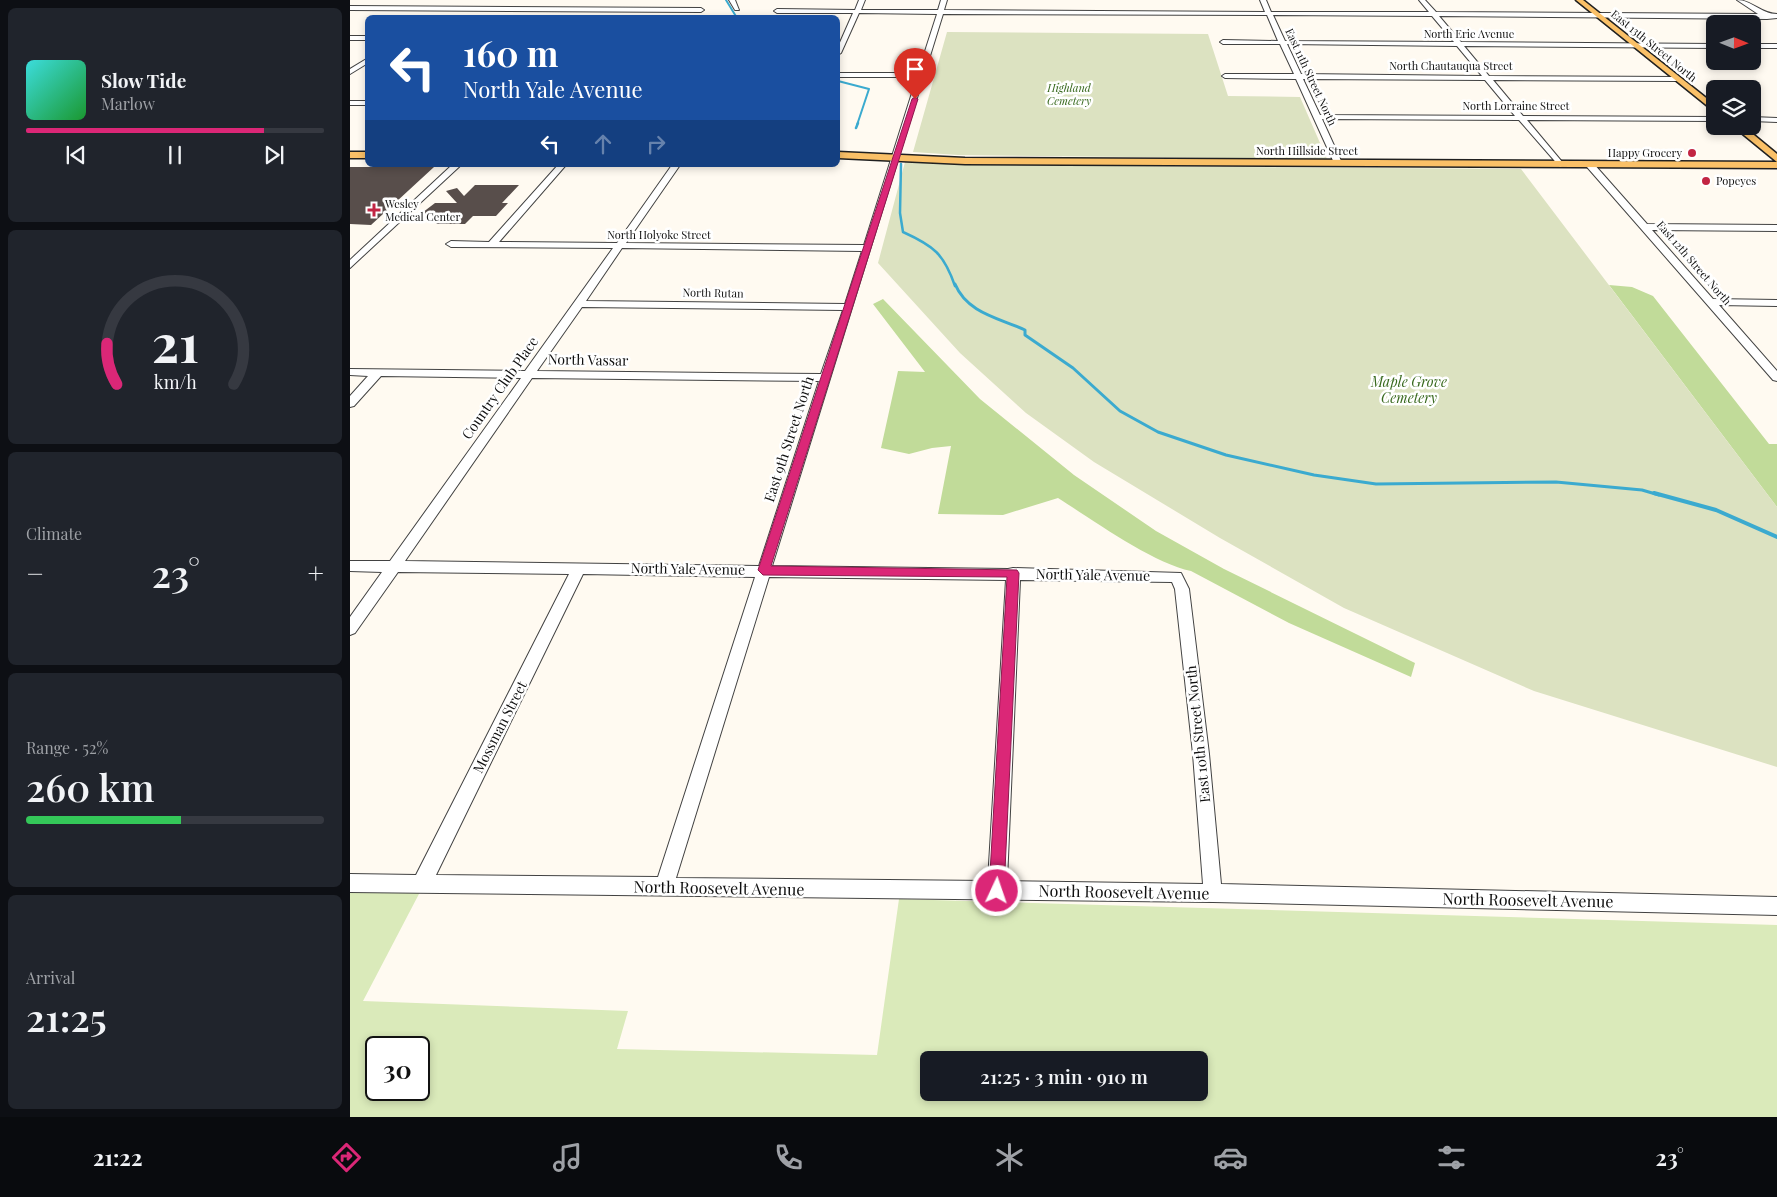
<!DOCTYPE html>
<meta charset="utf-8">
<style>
:root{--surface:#171b24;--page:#20242c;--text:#f1f3f6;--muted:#9ea1a6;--line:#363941;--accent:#db2777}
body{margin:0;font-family:"Playfair Display",serif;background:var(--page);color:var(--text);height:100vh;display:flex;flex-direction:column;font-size:19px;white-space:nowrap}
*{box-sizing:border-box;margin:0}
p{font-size:16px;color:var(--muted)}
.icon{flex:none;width:28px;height:28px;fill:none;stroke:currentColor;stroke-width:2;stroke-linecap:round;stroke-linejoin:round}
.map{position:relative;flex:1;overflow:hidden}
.sheet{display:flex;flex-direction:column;gap:8px;padding:8px;background:#0d0f14;width:350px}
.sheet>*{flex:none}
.hud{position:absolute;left:15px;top:15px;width:475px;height:152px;border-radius:8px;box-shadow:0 2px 8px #0003;background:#1a4fa0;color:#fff;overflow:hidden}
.needle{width:32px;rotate:91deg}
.controls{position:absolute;left:1356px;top:15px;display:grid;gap:10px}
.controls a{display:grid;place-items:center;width:55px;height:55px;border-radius:8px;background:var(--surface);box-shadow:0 2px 8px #0003;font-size:25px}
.speed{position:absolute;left:15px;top:1036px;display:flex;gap:10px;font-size:25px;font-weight:700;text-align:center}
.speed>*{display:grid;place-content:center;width:65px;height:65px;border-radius:50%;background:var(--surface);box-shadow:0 2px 8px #0003;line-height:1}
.speed .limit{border:2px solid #111;border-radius:8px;background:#fff;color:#111}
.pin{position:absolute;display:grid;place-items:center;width:42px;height:42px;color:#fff;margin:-51px -21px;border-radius:50% 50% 50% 0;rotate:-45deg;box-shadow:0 0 5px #0007}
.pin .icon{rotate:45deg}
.me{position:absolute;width:55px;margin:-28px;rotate:3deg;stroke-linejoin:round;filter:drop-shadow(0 0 4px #0008)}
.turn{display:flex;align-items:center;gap:18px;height:105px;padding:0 15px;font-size:22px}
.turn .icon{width:65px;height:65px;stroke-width:2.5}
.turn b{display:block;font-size:35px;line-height:42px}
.lanes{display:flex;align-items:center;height:48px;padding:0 15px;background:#0003;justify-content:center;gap:25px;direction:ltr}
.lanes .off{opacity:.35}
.big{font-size:38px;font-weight:600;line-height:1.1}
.sheet .card{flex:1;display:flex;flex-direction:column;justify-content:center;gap:8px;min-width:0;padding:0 18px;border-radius:8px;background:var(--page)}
.sheet .dial{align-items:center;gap:0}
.dial svg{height:130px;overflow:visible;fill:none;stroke:var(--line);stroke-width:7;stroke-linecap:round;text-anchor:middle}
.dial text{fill:var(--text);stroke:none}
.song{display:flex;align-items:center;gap:15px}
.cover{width:60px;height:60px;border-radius:8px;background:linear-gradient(135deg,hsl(180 70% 55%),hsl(130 70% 35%))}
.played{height:5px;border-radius:2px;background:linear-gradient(90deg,var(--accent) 80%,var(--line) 80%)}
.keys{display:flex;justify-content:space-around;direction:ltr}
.heat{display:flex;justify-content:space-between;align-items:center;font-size:28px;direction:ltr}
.charge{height:8px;border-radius:4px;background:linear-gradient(90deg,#34c759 52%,var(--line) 0)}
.trip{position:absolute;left:570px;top:1051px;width:288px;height:50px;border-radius:8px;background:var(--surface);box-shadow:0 2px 8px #0003;font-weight:600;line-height:50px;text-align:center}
.menu{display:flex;height:80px;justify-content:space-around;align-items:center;background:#090b0e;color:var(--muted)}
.menu .icon{width:35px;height:35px}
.menu .on{color:var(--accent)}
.menu b{font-size:22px;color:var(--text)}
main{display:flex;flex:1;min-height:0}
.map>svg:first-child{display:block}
</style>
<main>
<section class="sheet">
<div class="card">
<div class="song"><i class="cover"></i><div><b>Slow Tide</b><p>Marlow</p></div></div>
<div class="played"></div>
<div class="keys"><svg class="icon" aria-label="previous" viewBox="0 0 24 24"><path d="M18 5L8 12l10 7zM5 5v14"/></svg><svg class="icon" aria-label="pause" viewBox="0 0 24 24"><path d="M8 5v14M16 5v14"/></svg><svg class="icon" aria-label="next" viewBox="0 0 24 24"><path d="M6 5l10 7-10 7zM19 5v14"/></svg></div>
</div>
<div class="card dial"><svg viewBox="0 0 100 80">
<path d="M14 69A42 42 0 1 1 86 69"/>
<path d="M14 69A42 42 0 0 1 8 44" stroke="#db2777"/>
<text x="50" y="56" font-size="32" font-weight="700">21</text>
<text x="50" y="72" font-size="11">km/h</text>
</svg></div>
<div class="card"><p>Climate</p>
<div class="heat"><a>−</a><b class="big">23°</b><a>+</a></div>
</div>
<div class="card"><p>Range · 52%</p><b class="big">260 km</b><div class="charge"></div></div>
<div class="card"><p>Arrival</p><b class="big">21:25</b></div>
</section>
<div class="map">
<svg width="1427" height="1117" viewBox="0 0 1427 1117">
<rect width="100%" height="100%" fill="#fffaf1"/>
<path fill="#daeaba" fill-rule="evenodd" d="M0 891 70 892 13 1001 278 1011 267 1049 527 1055 549 899 1427 925V1117H0ZM26 1048H69V1090H26ZM579 1060H849V1092H579Z"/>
<path fill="#c1db99" d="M1259 285 1282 287 1303 296 1419 444H1427V507Z
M533 299 630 399 724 475 806 531 874 569 1065 663 1061 677 939 623 841 571C802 563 743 520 708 498L653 515 588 514 601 446 582 448 559 454 531 448 548 371 575 372 523 304Z"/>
<path fill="#dce2c1" d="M597 32 858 34 878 96 950 97 977 159 608 155 563 152Z
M555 162 623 165 1171 169 1427 507V767L1184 691 994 608 870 538 744 462 676 413 610 353 528 263Z"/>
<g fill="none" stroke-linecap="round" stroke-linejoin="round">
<path stroke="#3baacf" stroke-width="2" d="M376 0 387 18
M488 81 519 89 507 125"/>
<path stroke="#3baacf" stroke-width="2.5" d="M506 128 508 123
M551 164 550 213 553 232C584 246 594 254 605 286"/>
<path stroke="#3baacf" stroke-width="3" d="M605 284C617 313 649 318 675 330V335L723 368 770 411 808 432 876 455 964 475 1026 484 1206 482 1292 490 1309 495"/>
<path stroke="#3baacf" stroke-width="4" d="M1304 493 1366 510 1427 537"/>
</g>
<path fill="#584e4b" d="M0 167H84L21 225 0 224Z
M125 185H169L152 203H158L146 216H123L115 224H86L96 215 68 216 85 203H107L96 191 107 188 114 196Z"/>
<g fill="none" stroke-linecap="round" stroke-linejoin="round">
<defs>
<path id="minor" d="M379 0H385L389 10H385Z
M509 0H515L511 10H588L591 0H597L594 10 915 12 910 0H916L921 12H1079L1069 0H1075L1086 12 1408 14 1387 0C1402 0 1411 14 1427 14V18L1417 19 1089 16 1111 42 1365 44V48L1114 46 1139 76 1326 77 1329 79 1326 81 1143 80 1173 116 1365 117V121L1177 120 1213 163 1214 165 1210 167 1169 120 972 119 992 163 985 165 946 79 875 78 872 76 875 74H944L930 44H873L870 42 873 40 928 41 917 15 593 14 422 566 658 569 663 568 831 573 839 589 859 754 871 884 1427 897V915L863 902 0 892V874L66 875 219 574 48 572 5 633 0 635V617L32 572 0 571V561H40L171 378 31 376 4 406 0 407V396L18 376 0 375V369L175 371 263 248 101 247 96 244 101 241 139 242 208 165H216L149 242 267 243 322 165H330L276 243 514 245 567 77H488V73H568L587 14 509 13 491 53 488 55V47L503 13H427L424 11 427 9 505 10ZM923 15 1082 16 1104 42 935 41ZM937 44 1107 46 1132 76 951 74ZM953 79 1135 80 1165 116 970 115ZM272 248 512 251 495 304 236 301ZM232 307 493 310 471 374 187 371ZM182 378 469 381 409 566 55 561ZM233 574 405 577 308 877 86 875ZM419 577 656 580 638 881 326 878ZM670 580 822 582 825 589 843 754 853 884 657 881Z
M0 6 351 8 354 10 351 12 0 10Z
M0 36H18V40H0Z
M1402 44H1427V48H1402Z
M18 58V63L0 74V69Z
M0 101H18V105H0Z
M1402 117 1427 118V122L1402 121Z
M1237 163H1243L1297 224 1427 225V231L1302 230 1363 299 1427 300V306L1369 305 1427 371V381L1423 380 1237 167Z
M102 165H111L0 268V260Z"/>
<path id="major" d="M1226 0H1233L1365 105V112Z
M1383 126H1393L1427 154V162Z
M0 152H18V158H0Z
M488 152 615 158 1427 162V168L615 164 488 158Z"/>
</defs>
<use href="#minor" stroke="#424242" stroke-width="2"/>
<use href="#major" stroke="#202020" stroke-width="3"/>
<use href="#minor" fill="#fff" fill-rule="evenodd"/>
<use href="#major" fill="#fac067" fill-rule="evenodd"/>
</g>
<path fill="#db2777" stroke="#8e194d" d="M565 97 568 99 421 566 667 570 669 573 654 891 652 896 647 899 641 896 639 891 657 577 413 575 408 570 562 99Z"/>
<g fill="#c22543" stroke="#fff" stroke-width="2">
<circle cx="1342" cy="153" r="5"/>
<circle cx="1356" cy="181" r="5"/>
<path d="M21.5 202.5h5v5h5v5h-5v5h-5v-5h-5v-5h5z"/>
</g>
<g text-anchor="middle" stroke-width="5" stroke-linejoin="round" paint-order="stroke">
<g font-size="11" fill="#0f0f0f" stroke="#fff">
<text x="1119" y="38">North Erie Avenue</text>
<text transform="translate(1304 46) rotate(39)" y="4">East 13th Street North</text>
<text x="1101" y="70">North Chautauqua Street</text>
<text transform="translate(961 77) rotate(65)" y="4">East 11th Street North</text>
<text x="1166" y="110">North Lorraine Street</text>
<text x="957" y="155">North Hillside Street</text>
<text x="309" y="239">North Holyoke Street</text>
<text transform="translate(1344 263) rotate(49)" y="4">East 12th Street North</text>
<text transform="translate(363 293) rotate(1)" y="4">North Rutan</text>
</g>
<g font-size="11" font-style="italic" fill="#38691e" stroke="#fff">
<text x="719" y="92">Highland<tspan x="719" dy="13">Cemetery</tspan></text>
</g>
<g font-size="11" fill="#0f0f0f" stroke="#fff" text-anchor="start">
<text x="1332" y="157" text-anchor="end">Happy Grocery</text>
<text x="1366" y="185">Popeyes</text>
<text x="35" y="208">Wesley<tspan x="35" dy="13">Medical Center</tspan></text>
</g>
<g font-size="14" fill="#0f0f0f" stroke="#fff">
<text transform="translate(238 360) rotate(1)" y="5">North Vassar</text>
<text transform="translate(150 388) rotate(-55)" y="5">Country Club Place</text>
<text transform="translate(439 439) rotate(-72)" y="5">East 9th Street North</text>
<text transform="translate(338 569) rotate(1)" y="5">North Yale Avenue</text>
<text transform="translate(743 575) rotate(1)" y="5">North Yale Avenue</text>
<text transform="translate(150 727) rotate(-63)" y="5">Mossman Street</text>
<text transform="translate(848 734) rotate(-96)" y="5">East 10th Street North</text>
</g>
<g font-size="14" font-style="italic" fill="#38691e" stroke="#fff">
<text x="1059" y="387">Maple Grove<tspan x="1059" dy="16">Cemetery</tspan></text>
</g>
<g font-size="16" fill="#0f0f0f" stroke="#fff">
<text transform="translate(369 888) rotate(1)" y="6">North Roosevelt Avenue</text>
<text transform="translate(774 892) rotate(1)" y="6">North Roosevelt Avenue</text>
<text transform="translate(1178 900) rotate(1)" y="6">North Roosevelt Avenue</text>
</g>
</g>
</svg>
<div class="controls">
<a><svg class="needle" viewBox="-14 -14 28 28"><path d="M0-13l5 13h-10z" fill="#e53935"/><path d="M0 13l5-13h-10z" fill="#9ea1a6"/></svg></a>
<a><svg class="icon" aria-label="layers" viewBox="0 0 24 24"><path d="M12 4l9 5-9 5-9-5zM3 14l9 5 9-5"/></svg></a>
</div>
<div class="speed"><div class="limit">30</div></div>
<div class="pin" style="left:565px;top:99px;background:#d93025"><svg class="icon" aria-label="arrive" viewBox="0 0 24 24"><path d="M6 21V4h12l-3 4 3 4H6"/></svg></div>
<svg class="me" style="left:647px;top:891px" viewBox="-20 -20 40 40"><circle r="17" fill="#db2777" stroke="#fff" stroke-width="3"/><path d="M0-11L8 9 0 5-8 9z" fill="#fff"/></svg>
<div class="trip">21:25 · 3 min · 910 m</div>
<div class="hud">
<div class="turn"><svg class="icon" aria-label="left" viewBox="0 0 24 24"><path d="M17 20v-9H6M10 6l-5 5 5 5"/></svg><div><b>160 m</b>North Yale Avenue</div></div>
<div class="lanes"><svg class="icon" aria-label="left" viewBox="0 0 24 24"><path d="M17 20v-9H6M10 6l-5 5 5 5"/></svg><svg class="icon off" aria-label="ahead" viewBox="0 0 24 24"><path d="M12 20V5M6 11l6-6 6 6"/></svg><svg class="icon off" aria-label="right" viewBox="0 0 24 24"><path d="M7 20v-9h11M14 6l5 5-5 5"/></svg></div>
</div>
</div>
</main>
<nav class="menu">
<b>21:22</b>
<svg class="icon on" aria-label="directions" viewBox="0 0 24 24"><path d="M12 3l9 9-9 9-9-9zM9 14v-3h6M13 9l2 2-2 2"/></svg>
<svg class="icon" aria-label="music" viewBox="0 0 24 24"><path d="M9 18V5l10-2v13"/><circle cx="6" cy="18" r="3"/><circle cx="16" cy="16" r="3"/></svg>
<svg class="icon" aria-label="phone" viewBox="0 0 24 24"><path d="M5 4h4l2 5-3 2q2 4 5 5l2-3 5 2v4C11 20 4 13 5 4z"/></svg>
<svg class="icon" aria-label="climate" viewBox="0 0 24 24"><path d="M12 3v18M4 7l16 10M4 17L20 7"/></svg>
<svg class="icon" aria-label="car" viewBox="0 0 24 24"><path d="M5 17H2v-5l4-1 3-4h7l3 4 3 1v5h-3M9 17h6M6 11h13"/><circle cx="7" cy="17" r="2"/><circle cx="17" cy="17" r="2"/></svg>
<svg class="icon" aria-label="filters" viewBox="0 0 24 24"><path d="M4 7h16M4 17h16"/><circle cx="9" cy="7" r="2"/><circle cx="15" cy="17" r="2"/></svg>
<b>23°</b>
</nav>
